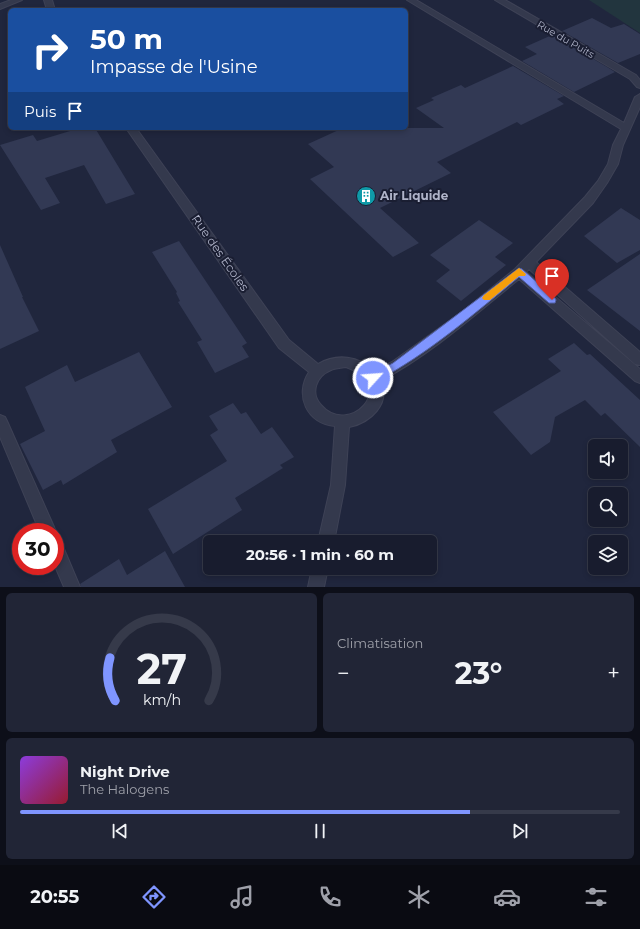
<!DOCTYPE html>
<html lang="fr">
<meta charset="utf-8">
<style>
:root{--surface:#181c2e;--page:#212536;--text:#f1f3f6;--muted:#9fa1aa;--line:#363a4a;--accent:#7f95ff}
body{margin:0;font-family:Montserrat,sans-serif;background:var(--page);color:var(--text);height:100vh;display:flex;flex-direction:column;font-size:15px;white-space:nowrap}
*{box-sizing:border-box;margin:0}
p{font-size:13px;color:var(--muted)}
.icon{flex:none;width:22px;height:22px;fill:none;stroke:currentColor;stroke-width:2;stroke-linecap:round;stroke-linejoin:round}
.map{position:relative;height:587px;overflow:hidden}
.details{display:flex;flex-direction:column;gap:6px;padding:6px;background:#0d0f19;flex:1}
.details>*{flex:none}
.banner{position:absolute;left:8px;top:8px;width:400px;height:122px;border-radius:6px;box-shadow:0 2px 6px #0003,0 0 0 1px var(--line);background:#1a4fa0;color:#fff;overflow:hidden}
.tools{position:absolute;left:588px;top:439px;display:grid;gap:8px}
.tools a{display:grid;place-items:center;width:40px;height:40px;border-radius:6px;background:var(--surface);box-shadow:0 2px 6px #0003,0 0 0 1px var(--line);font-size:20px}
.speed{position:absolute;left:12px;top:523px;display:flex;gap:8px;font-size:20px;font-weight:700;text-align:center}
.speed>*{display:grid;place-content:center;width:52px;height:52px;border-radius:50%;background:var(--surface);box-shadow:0 2px 6px #0003,0 0 0 1px var(--line);line-height:1}
.speed .limit{border:6px solid #d22;background:#fff;color:#111}
.pin{position:absolute;display:grid;place-items:center;width:34px;height:34px;color:#fff;margin:-41px -17px;border-radius:50% 50% 50% 0;rotate:-45deg;box-shadow:0 0 4px #0007}
.pin .icon{rotate:45deg}
.me{position:absolute;width:44px;margin:-22px;rotate:64deg;stroke-linejoin:round;filter:drop-shadow(0 0 3px #0008)}
.turn{display:flex;align-items:center;gap:14px;height:84px;padding:0 16px;font-size:18px}
.turn .icon{width:52px;height:52px;stroke-width:2.5}
.turn b{display:block;font-size:28px;line-height:34px}
.then{display:flex;align-items:center;height:38px;padding:0 16px;background:#0003;gap:8px;font-size:15px}
.big{font-size:30px;font-weight:700;line-height:1.1}
.details .tile{flex:1;display:flex;flex-direction:column;justify-content:center;gap:6px;min-width:0;padding:0 14px;border-radius:6px;background:var(--page)}
.details .dial{align-items:center;gap:0}
.dial svg{height:104px;overflow:visible;fill:none;stroke:var(--line);stroke-width:7;stroke-linecap:round;text-anchor:middle}
.dial text{fill:var(--text);stroke:none}
.song{display:flex;align-items:center;gap:12px}
.cover{width:48px;height:48px;border-radius:6px;background:linear-gradient(135deg,hsl(270 70% 55%),hsl(350 70% 35%))}
.played{height:4px;border-radius:2px;background:linear-gradient(90deg,var(--accent) 75%,var(--line) 75%)}
.keys{display:flex;justify-content:space-around;direction:ltr}
.heat{display:flex;justify-content:space-between;align-items:center;font-size:22px;direction:ltr}
.details .tiles{flex:1;display:grid;gap:6px;grid-template-columns:1fr 1fr}
.tile:last-child{grid-column:span 2}
.trip{position:absolute;left:203px;top:535px;width:234px;height:40px;border-radius:6px;background:var(--surface);box-shadow:0 2px 6px #0003,0 0 0 1px var(--line);font-weight:700;line-height:40px;text-align:center}
.tab-bar{display:flex;height:64px;justify-content:space-around;align-items:center;background:#0a0b12;color:var(--muted)}
.tab-bar .icon{width:28px;height:28px}
.tab-bar .selected{color:var(--accent)}
.tab-bar b{font-size:18px;color:var(--text)}
.map>svg:first-child{display:block}
</style>
<div class="map">
<svg width="640" height="587" viewBox="0 0 640 587">
<rect width="100%" height="100%" fill="#20263d"/>
<path fill="#22353e" d="M589 0H640V33Z"/>
<path fill="#323954" d="M592 18 611 28 624 24 640 34V54L618 63 562 31Z
M552 35 607 67 615 72 574 92 522 61 537 54 525 47Z
M513 66 564 96 557 99 564 104 521 125 517 122 437 162 451 173 380 208 419 243 393 257 310 179 334 167 308 144 343 128H444L416 108 434 100 431 98 461 85 465 88Z
M80 128H95L135 194 106 204 84 165 45 178 60 203 41 210 0 145 33 135 37 141Z
M621 208 640 220V250L617 263 584 236Z
M479 220 513 243 495 257 506 265 461 301 436 281 450 270 430 255Z
M179 241 247 343 242 346 249 357 215 373 197 342 202 340 178 302 180 301 176 293 177 292 152 252Z
M0 245 23 297H22L39 331 0 349Z
M640 254V331L587 290Z
M574 343 587 355 590 354 640 400V447L605 413 601 416 585 400 555 417 550 442 531 455 493 412 561 371 548 359Z
M139 352 172 407 111 440 117 452 63 485 61 480 43 490 20 444 45 431 25 387 67 365 75 382Z
M233 403 241 414 246 412 261 434 272 427 294 457 280 465 283 468 235 498 242 510 173 554 148 509 227 461 210 435 218 430 209 416Z
M165 551 185 587H81L80 584 119 559 127 575Z"/>
<g fill="none" stroke-linecap="round" stroke-linejoin="round">
<defs>
<path id="minor" d="M11 0H22L0 9V4Z
M44 0H52L55 10H47Z
M407 0H416L624 123 635 97 640 94V107L623 145 618 164 607 183 593 203 536 262 640 352V365L635 364 529 269 526 272 640 369V383L635 381 519 279C477 313 429 356 380 381 392 403 370 423 349 427L345 485 334 542H318L331 485 335 426C307 424 294 395 309 372L279 348 126 128H136L289 340 318 364C337 353 359 356 374 371L392 362 466 309 515 269 585 197 598 181 608 164 613 145 621 129ZM346 367C400 387 348 437 321 405 310 393 316 376 331 370 335 368 341 368 346 367Z
M495 0H505L636 75 640 80V88L637 87 630 79Z
M0 415 5 417 7 421 54 527 56 532 55 534V532H40L0 437Z
M55 540 61 542 80 587H64L55 566Z
M312 568H328L324 587H308Z"/>
</defs>
<use href="#minor" stroke="#3e4256" stroke-width="2"/>
<use href="#minor" fill="#34394d" fill-rule="evenodd"/>
</g>
<path fill="#7f95ff" stroke="#5361a6" d="M519 268 522 269 555 298 556 300 555 303H549L519 277C475 313 427 355 376 381L373 382 369 381 368 378 369 375 393 363Z"/>
<path fill="#f59e0b" d="M519 268 526 274 525 276H519L490 300H484L482 298 484 295Z"/>
<defs>
<symbol id="building-disc" viewBox="-11 -11 22 22"><circle r="9.5" fill="#0f9aa8" stroke="#1a1e32"/><path d="M-4-6H4V6H1V3H-1V6H-4ZM-2.5-4.3h1.7v1.8h-1.7ZM.8-4.3h1.7v1.8H.8ZM-2.5-1h1.7V.8h-1.7ZM.8-1h1.7V.8H.8Z" fill="#fff"/></symbol>
</defs>
<g fill-rule="evenodd">
<use href="#building-disc" x="355" y="185" width="22" height="22"/>
</g>
<g text-anchor="middle" stroke-width="4" stroke-linejoin="round" paint-order="stroke">
<g font-size="10" fill="#b0b4c9" stroke="#1a1e32">
<text transform="translate(566 39) rotate(30)" y="4">Rue du Puits</text>
</g>
<g font-size="12" font-weight="bold" fill="#b0b4c9" stroke="#1a1e32" text-anchor="start">
<text x="380" y="200">Air Liquide</text>
</g>
<g font-size="12" fill="#b0b4c9" stroke="#1a1e32">
<text transform="translate(220 253) rotate(55)" y="4">Rue des Écoles</text>
</g>
</g>
</svg>
<div class="tools">
<a><svg class="icon" aria-label="sound" viewBox="0 0 24 24"><path d="M4 9h4l5-4v14l-5-4H4zM17 9q2 3 0 6"/></svg></a>
<a><svg class="icon" aria-label="search" viewBox="0 0 24 24"><circle cx="10" cy="10" r="6"/><path d="M15 15l6 6"/></svg></a>
<a><svg class="icon" aria-label="layers" viewBox="0 0 24 24"><path d="M12 4l9 5-9 5-9-5zM3 14l9 5 9-5"/></svg></a>
</div>
<div class="speed"><div class="limit">30</div></div>
<div class="pin" style="left:552px;top:300px;background:#d93025"><svg class="icon" aria-label="arrive" viewBox="0 0 24 24"><path d="M6 21V4h12l-3 4 3 4H6"/></svg></div>
<svg class="me" style="left:373px;top:378px" viewBox="-20 -20 40 40"><circle r="17" fill="#7f95ff" stroke="#fff" stroke-width="3"/><path d="M0-11L8 9 0 5-8 9z" fill="#fff"/></svg>
<div class="trip">20:56 · 1 min · 60 m</div>
<div class="banner">
<div class="turn"><svg class="icon" aria-label="right" viewBox="0 0 24 24"><path d="M7 20v-9h11M14 6l5 5-5 5"/></svg><div><b>50 m</b>Impasse de l'Usine</div></div>
<div class="then">Puis<svg class="icon" aria-label="arrive" viewBox="0 0 24 24"><path d="M6 21V4h12l-3 4 3 4H6"/></svg></div>
</div>
</div>
<section class="details">
<div class="tiles">
<div class="tile dial"><svg viewBox="0 0 100 80">
<path d="M14 69A42 42 0 1 1 86 69"/>
<path d="M14 69A42 42 0 0 1 10 36" stroke="#7f95ff"/>
<text x="50" y="56" font-size="32" font-weight="700">27</text>
<text x="50" y="72" font-size="11">km/h</text>
</svg></div>
<div class="tile"><p>Climatisation</p>
<div class="heat"><a>−</a><b class="big">23°</b><a>+</a></div>
</div>
<div class="tile">
<div class="song"><i class="cover"></i><div><b>Night Drive</b><p>The Halogens</p></div></div>
<div class="played"></div>
<div class="keys"><svg class="icon" aria-label="previous" viewBox="0 0 24 24"><path d="M18 5L8 12l10 7zM5 5v14"/></svg><svg class="icon" aria-label="pause" viewBox="0 0 24 24"><path d="M8 5v14M16 5v14"/></svg><svg class="icon" aria-label="next" viewBox="0 0 24 24"><path d="M6 5l10 7-10 7zM19 5v14"/></svg></div>
</div>
</div>
</section>
<nav class="tab-bar">
<b>20:55</b>
<svg class="icon selected" aria-label="directions" viewBox="0 0 24 24"><path d="M12 3l9 9-9 9-9-9zM9 14v-3h6M13 9l2 2-2 2"/></svg>
<svg class="icon" aria-label="music" viewBox="0 0 24 24"><path d="M9 18V5l10-2v13"/><circle cx="6" cy="18" r="3"/><circle cx="16" cy="16" r="3"/></svg>
<svg class="icon" aria-label="phone" viewBox="0 0 24 24"><path d="M5 4h4l2 5-3 2q2 4 5 5l2-3 5 2v4C11 20 4 13 5 4z"/></svg>
<svg class="icon" aria-label="climate" viewBox="0 0 24 24"><path d="M12 3v18M4 7l16 10M4 17L20 7"/></svg>
<svg class="icon" aria-label="car" viewBox="0 0 24 24"><path d="M5 17H2v-5l4-1 3-4h7l3 4 3 1v5h-3M9 17h6M6 11h13"/><circle cx="7" cy="17" r="2"/><circle cx="17" cy="17" r="2"/></svg>
<svg class="icon" aria-label="filters" viewBox="0 0 24 24"><path d="M4 7h16M4 17h16"/><circle cx="9" cy="7" r="2"/><circle cx="15" cy="17" r="2"/></svg>
</nav>
